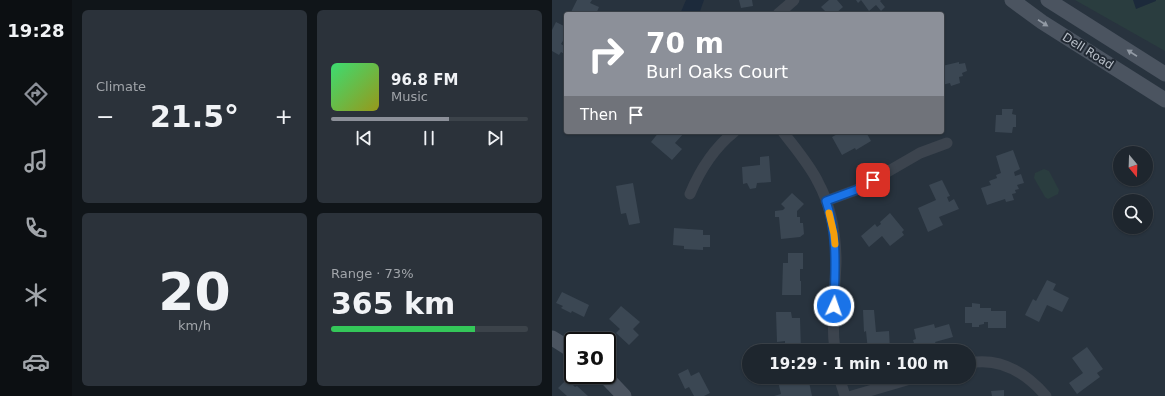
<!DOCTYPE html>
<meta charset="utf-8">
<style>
:root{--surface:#1e262e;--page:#2b323a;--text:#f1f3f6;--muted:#a1a5aa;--line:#3c434a;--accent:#8c9099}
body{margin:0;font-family:"DejaVu Sans",sans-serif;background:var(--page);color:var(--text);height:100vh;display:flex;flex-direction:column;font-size:15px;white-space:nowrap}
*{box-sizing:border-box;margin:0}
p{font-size:13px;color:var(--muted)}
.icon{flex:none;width:22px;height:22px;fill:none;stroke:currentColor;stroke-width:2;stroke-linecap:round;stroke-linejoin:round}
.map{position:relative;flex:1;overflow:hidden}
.sheet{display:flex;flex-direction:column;gap:10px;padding:10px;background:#101519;width:480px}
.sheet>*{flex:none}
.guide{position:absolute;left:12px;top:12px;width:380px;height:122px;border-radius:4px;box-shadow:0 1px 3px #0004,0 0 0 1px var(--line);background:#8c9099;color:#fff;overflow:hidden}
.needle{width:26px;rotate:161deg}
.buttons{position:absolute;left:561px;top:146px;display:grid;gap:8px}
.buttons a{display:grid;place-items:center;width:40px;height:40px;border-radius:50%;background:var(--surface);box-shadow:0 1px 3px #0004,0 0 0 1px var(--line);font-size:20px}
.speed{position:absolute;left:12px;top:332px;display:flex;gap:8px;font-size:20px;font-weight:700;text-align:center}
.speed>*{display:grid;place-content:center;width:52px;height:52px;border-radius:50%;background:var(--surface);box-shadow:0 1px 3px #0004,0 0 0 1px var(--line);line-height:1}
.speed .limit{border:2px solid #111;border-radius:6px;background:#fff;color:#111}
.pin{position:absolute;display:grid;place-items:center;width:34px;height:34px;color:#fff;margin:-17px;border-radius:8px;box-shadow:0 2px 6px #0006}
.me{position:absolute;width:44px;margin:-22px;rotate:3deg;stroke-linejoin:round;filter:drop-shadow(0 0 3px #0008)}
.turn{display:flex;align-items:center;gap:14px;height:84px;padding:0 16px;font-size:18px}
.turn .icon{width:52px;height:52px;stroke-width:2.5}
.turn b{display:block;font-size:28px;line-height:34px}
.then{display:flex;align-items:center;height:38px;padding:0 16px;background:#0003;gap:8px;font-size:15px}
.big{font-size:30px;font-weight:700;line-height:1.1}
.sheet .widget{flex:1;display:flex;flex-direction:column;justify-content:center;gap:6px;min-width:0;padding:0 14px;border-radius:6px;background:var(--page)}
.sheet .dial{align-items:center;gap:0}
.dial b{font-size:52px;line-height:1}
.song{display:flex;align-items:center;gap:12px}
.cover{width:48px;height:48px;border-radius:6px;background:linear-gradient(135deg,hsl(140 70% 55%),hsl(60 70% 35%))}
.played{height:4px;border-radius:2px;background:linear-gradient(90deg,var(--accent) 60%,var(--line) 60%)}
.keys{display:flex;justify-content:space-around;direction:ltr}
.heat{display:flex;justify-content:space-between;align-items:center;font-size:22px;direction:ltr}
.charge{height:6px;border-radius:3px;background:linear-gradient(90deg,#34c759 73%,var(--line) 0)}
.sheet .tiles{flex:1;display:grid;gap:10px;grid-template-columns:repeat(2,1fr)}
.trip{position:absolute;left:190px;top:344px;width:234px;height:40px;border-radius:20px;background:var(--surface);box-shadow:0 1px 3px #0004,0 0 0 1px var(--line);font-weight:700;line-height:40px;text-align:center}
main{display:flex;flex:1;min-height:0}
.menu{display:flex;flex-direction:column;width:72px;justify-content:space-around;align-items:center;background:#0c0f12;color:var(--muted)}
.menu .icon{width:28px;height:28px}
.menu .selected{color:var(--accent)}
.menu b{font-size:18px;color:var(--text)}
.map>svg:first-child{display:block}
</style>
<main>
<nav class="menu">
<b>19:28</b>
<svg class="icon selected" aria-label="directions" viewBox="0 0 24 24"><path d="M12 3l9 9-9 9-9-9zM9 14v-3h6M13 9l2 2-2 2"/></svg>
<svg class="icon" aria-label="music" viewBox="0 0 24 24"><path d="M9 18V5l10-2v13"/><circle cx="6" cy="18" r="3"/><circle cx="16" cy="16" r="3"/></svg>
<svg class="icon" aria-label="phone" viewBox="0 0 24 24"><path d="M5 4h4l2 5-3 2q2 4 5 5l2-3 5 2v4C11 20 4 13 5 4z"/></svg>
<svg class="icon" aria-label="climate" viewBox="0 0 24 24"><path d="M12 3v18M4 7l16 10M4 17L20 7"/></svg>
<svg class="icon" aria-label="car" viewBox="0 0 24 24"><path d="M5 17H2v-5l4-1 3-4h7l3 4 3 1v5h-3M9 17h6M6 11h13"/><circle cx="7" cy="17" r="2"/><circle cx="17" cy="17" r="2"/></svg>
</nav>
<section class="sheet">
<div class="tiles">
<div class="widget"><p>Climate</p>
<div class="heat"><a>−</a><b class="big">21.5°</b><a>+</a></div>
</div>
<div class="widget">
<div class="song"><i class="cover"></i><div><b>96.8 FM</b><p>Music</p></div></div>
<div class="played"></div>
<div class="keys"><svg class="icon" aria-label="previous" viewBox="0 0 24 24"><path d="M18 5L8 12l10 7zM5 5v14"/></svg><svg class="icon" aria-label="pause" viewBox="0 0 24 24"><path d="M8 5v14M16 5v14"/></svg><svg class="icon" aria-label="next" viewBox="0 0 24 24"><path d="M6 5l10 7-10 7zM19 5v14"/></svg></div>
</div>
<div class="widget dial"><b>20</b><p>km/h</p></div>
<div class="widget"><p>Range · 73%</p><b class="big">365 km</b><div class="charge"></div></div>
</div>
</section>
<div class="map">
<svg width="613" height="396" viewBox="0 0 613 396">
<rect width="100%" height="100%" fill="#28333e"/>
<path fill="#2a3d3f" d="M523 0H613V51Z
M492 169 497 171 507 190 506 194 496 199 493 197 482 178 483 173Z"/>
<path fill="#1c2a3b" d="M134 0H152L147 14H128Z
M581 0H604V1L584 9Z"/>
<path fill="#3b4753" d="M25 0H40L38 3 47 7 44 14 36 12 35 14H18Z
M187 0H200L201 6 189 8Z
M277 0H285L291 7 283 14H270L273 11 269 7Z
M304 0H329L328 1 333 7 329 11 324 5 317 11 309 0 306 3Z
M4 22 14 27V36L9 44 14 47V55L9 52 7 55 0 51V30Z
M407 62V64L413 63 415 71 410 73 411 76 407 77 408 83 399 86 398 83 390 85V66Z
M450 109H461L460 114 464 115V127H461L460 133 443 132 444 115H450Z
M107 132H133L123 143 130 149 120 160 99 142Z
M289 132H305L306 134 310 132H314L319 141 304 150 303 148 290 155 280 137Z
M461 150 468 169 462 172 463 176 469 174 472 183 465 185 467 189 463 190 464 193 460 194 462 200 454 202 453 199 435 205 429 188 439 185 437 181 445 178 444 175 449 173 444 156Z
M217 156 219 182 205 183 204 188 198 189 195 183 191 184 190 167 208 165V157Z
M390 180 398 196 395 197 397 202 402 199 407 209 387 217 391 225 376 232 366 208 384 200 377 185Z
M81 183 88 223 77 225 74 213 69 214 64 186Z
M240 193 252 204 245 211V217H248V223H251L252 234 248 237 229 239 227 217H223V211L231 210 233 208 229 204Z
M338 213 352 230 350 232 352 235 338 246 330 236 317 247 309 236 323 224 325 227 329 224 328 222Z
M122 228 151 230V235H158V247H151V250L132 249V246L121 245Z
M236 253H251V269H248V281H249V295H230L231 263H236Z
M495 280 504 284 501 290 517 298 510 312 495 305 487 322 473 315 481 299 484 301Z
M10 292 37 305 32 317 20 311 19 313 9 308 11 306 4 303Z
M420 303 428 304V308H439V311H454V328H436V322H432V324L427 325V327H420V323H413V307H420Z
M69 306 88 322 81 329 87 335 77 345 64 333 68 329 57 319Z
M311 310H322L324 332 337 331 338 351H330L329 349 316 351 314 331 312 332Z
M224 312H239L240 318H248L249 351H233V341L225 342Z
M382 324 383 328 397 324 401 337 383 342 384 344 364 350 361 340 364 339 362 329Z
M535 347 551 369 545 373 548 377 525 394 517 383 531 373 520 358Z
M136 369 139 376 147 372 158 393 152 396H142L137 387 133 389 126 374Z
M225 377H256L260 396H222L229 394Z
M15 379 23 387 25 386 36 396H15L6 388Z
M452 390V396H440L439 391Z"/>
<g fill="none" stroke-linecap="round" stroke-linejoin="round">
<path stroke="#3c444e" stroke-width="11" d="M226 14 242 0
M231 132C243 148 257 164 266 182 279 206 284 236 284 262 283 292 279 321 283 351
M138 194C148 170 161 149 182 132
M274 201 304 190 368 153 395 143
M417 363C448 357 474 373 494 396
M287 377 293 396
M300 396 365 377"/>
<path stroke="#4b5460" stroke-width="15" d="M460 0 490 22 613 100
M496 0 613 74
M0 338 21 351
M52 375 72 396"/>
</g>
<defs><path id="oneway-solid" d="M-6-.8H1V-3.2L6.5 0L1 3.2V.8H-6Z"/></defs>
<g fill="#929aa4">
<use href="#oneway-solid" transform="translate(491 23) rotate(33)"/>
<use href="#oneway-solid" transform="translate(580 53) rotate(-147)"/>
</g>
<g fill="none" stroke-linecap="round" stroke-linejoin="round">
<defs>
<path id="route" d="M282 306C283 270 286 236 274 201L304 190 321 180"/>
</defs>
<use href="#route" stroke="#114b97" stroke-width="10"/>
<use href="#route" stroke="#1a73e8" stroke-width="7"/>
<path stroke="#f59e0b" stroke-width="7" d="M277 213 282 234 283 244"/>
</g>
<g text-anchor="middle" stroke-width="4" stroke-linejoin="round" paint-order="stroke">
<g font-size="12" fill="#b8bfc8" stroke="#212933">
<text transform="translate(536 51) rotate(32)" y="4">Dell Road</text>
</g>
</g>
</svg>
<div class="buttons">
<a><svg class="needle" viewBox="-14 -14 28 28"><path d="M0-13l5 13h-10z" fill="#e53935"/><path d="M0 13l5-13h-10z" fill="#a1a5aa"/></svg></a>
<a><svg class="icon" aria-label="search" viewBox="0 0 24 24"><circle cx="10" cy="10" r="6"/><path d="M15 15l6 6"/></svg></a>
</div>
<div class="speed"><div class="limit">30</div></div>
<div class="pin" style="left:321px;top:180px;background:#d93025"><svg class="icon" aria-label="arrive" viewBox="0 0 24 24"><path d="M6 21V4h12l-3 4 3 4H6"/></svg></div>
<svg class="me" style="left:282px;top:306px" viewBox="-20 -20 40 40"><circle r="17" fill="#1a73e8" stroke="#fff" stroke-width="3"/><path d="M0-11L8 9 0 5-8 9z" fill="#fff"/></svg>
<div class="trip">19:29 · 1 min · 100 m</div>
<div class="guide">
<div class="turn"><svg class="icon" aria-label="right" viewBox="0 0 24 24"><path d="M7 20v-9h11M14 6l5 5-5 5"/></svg><div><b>70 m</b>Burl Oaks Court</div></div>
<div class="then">Then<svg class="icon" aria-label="arrive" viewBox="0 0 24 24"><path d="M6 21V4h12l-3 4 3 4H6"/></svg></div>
</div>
</div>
</main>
